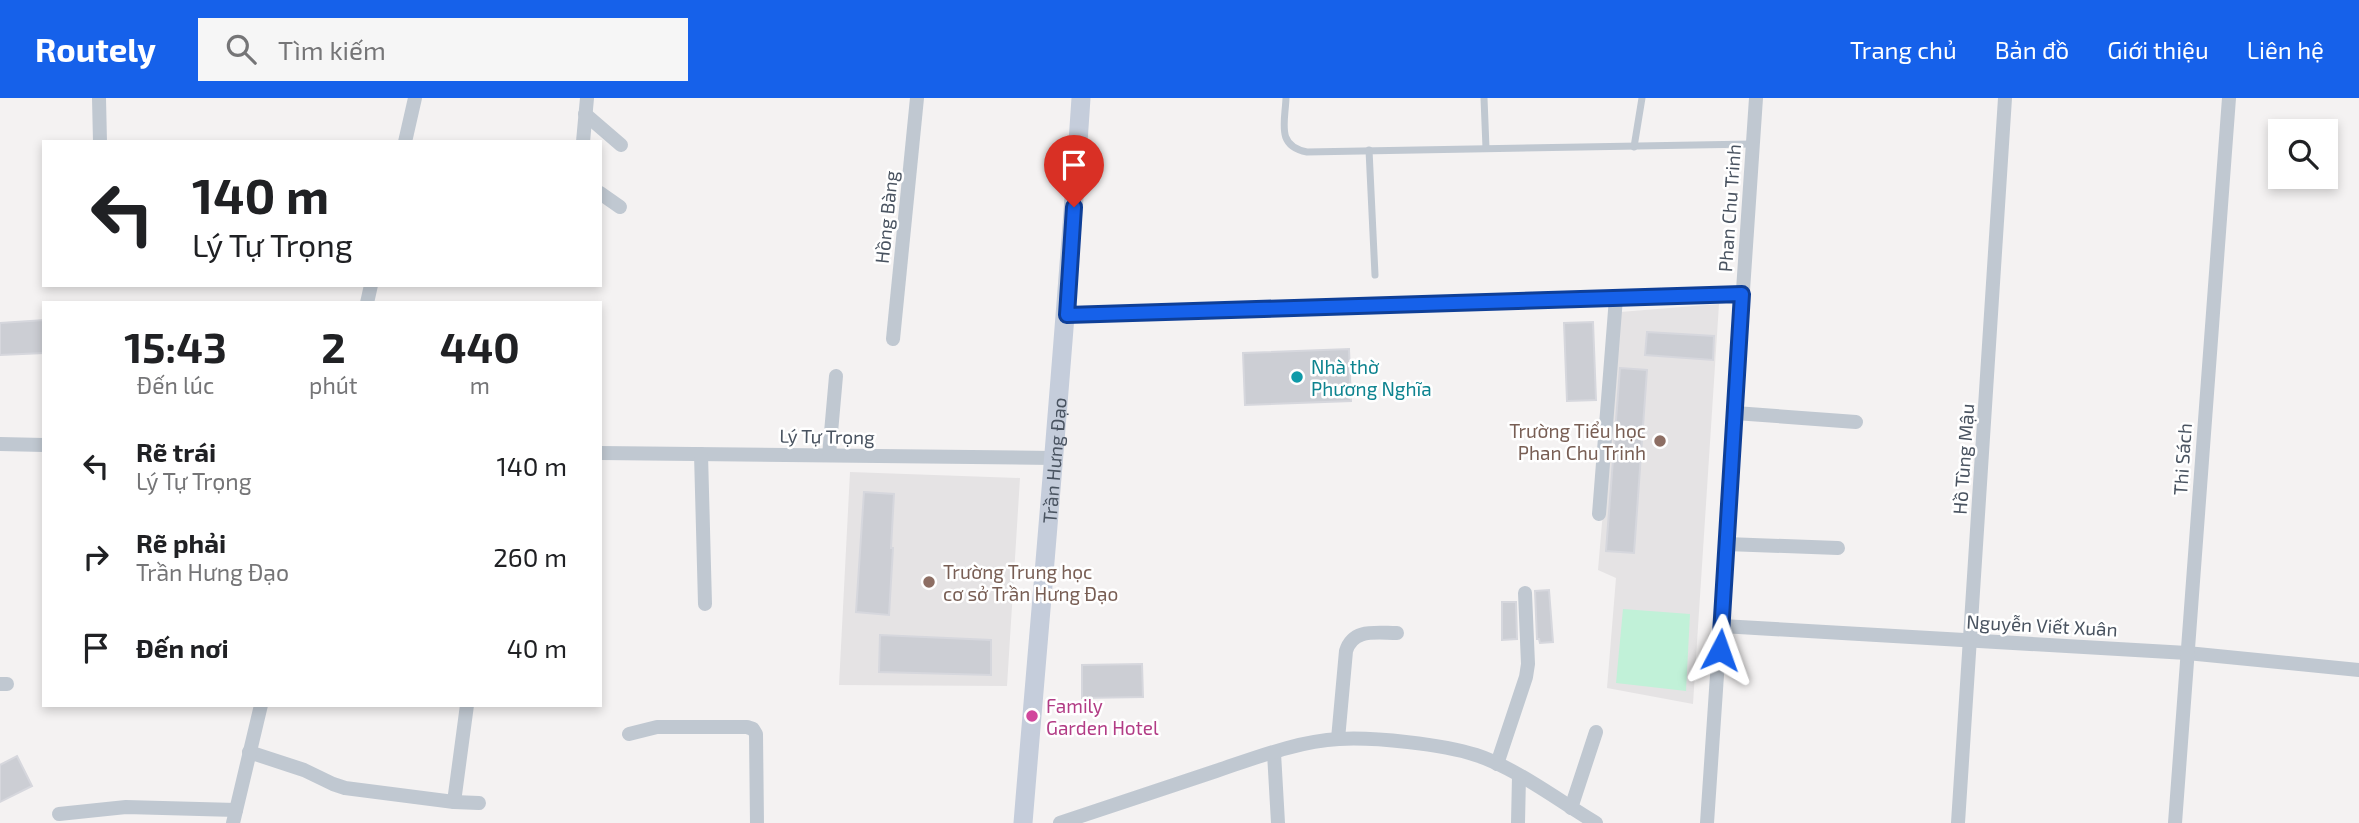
<!DOCTYPE html>
<html lang="vi">
<head>
<meta charset="utf-8">
<style>
	body { margin:0; font-family:"Exo 2",sans-serif; background:#f6f6f6; color:#202124; height:100vh; display:flex; flex-direction:column; font-size:26px; white-space:nowrap }
	* { box-sizing:border-box; margin:0 }
	p { font-size:23px; color:#757577 }
	.icon { flex:none; width:38px; height:38px; fill:none; stroke:currentColor; stroke-width:2; stroke-linecap:round; stroke-linejoin:round }
	.map { position:relative; flex:1; overflow:hidden }
	.details { position:absolute; left:42px; top:203px; width:560px; height:406px; display:flex; flex-direction:column; background:#fff; border-radius:0px; box-shadow:0 4px 10px #0003 }
	.details>* { flex:none }
	.hud { position:absolute; left:42px; top:42px; width:560px; height:147px; border-radius:0px; box-shadow:0 4px 10px #0003; background:#fff; color:#202124; overflow:hidden }
	.controls { position:absolute; left:2268px; top:21px; display:grid; gap:14px }
	.controls a { display:grid; place-items:center; width:70px; height:70px; border-radius:0px; background:#fff; box-shadow:0 4px 10px #0003; font-size:35px }
	.pin { position:absolute; display:grid; place-items:center; width:60px; height:60px; color:#fff; margin:-72px -30px; border-radius:50% 50% 50% 0; rotate:-45deg; box-shadow:0 0 7px #0007 }
	.pin .icon { rotate:45deg }
	.me { position:absolute; width:77px; margin:-38px; rotate:4deg; stroke-linejoin:round; filter:drop-shadow(0 0 5px #0008) }
	.turn { display:flex; align-items:center; gap:24px; height:147px; padding:0 35px; font-size:32px }
	.turn .icon { width:91px; height:91px; stroke-width:2.5 }
	.turn b { display:block; font-size:49px; line-height:60px }
	.eta { display:flex; justify-content:space-evenly; align-items:center; height:119px; text-align:center }
	.eta b { font-size:42px; font-weight:700; line-height:49px }
	ul { padding:0; list-style:none }
	li { display:flex; align-items:center; gap:21px; height:91px; padding:0 35px }
	li div { flex:1 }
	li b { display:block; font-size:26px }
	li em { font-style:normal }
	header { display:flex; align-items:center; gap:42px; box-sizing:border-box; height:98px; padding:0 35px; background:#1661ea; color:#fff }
	header strong { font-size:33px }
	nav { display:flex; gap:38px; margin-inline-start:auto; font-size:24px }
	.search { width:490px; height:63px; background:#f6f6f6; display:flex; align-items:center; gap:18px; box-sizing:border-box; padding:0 24px; border-radius:0px; color:#757577; font-size:26px }
	.map>svg:first-child { display:block }
</style>
</head>
<body>
<header>
<strong>Routely</strong>
<div class="search"><svg class="icon" aria-label="search" viewBox="0 0 24 24"><circle cx="10" cy="10" r="6"/><path d="M15 15l6 6"/></svg>Tìm kiếm</div>
<nav><a>Trang chủ</a><a>Bản đồ</a><a>Giới thiệu</a><a>Liên hệ</a></nav>
</header>
<div class="map">
<svg width="2359" height="725" viewBox="0 0 2359 725">
	<rect width="100%" height="100%" fill="#f4f2f2"/>
	<g fill="#e5e3e4">
		<polygon points="1719,206 1693,606 1607,590 1616,480 1598,472 1620,214"/>
		<polygon points="850,374 1020,380 1007,588 839,587"/>
	</g>
	<polygon fill="#c1f1d8" points="1623,511 1690,516 1686,593 1616,585"/>
	<g fill="#ccced4" stroke="#d6d7dd" stroke-width="2">
		<polygon points="44,222 44,255 0,257 0,225"/>
		<polygon points="1593,224 1596,302 1567,303 1564,225"/>
		<polygon points="1647,234 1714,238 1713,262 1645,257"/>
		<polygon points="1349,251 1351,303 1245,307 1243,255"/>
		<polygon points="1620,270 1647,272 1634,455 1606,453"/>
		<polygon points="864,394 894,396 891,450 893,450 889,517 856,514"/>
		<polygon points="1549,492 1553,544 1540,545 1539,541 1537,541 1535,493"/>
		<polygon points="1502,504 1516,504 1517,541 1502,542"/>
		<polygon points="880,537 991,542 991,577 879,574"/>
		<polygon points="1142,566 1143,599 1082,600 1082,567"/>
		<polygon points="17,658 32,688 0,704 0,667"/>
	</g>
	<g fill="none" stroke-linecap="round" stroke-linejoin="round">
		<g stroke="#c0c8d1" stroke-width="7">
			<path d="M1286 0C1285 25 1276 48 1307 54L1752 46"/>
			<polyline points="1484,0 1486,50"/>
			<polyline points="1634,49 1642,0"/>
			<polyline points="1369,52 1375,177"/>
		</g>
		<g stroke="#c0c8d1" stroke-width="14">
			<polyline points="99,0 100,44"/>
			<polyline points="585,16 621,47"/>
			<polyline points="405,44 415,0"/>
			<polyline points="583,44 587,0"/>
			<polyline points="600,95 620,109"/>
			<polyline points="367,205 371,187"/>
			<polyline points="1067,217 1742,196"/>
			<polyline points="893,241 917,0"/>
			<polyline points="1735,315 1856,324"/>
			<polyline points="0,346 44,347"/>
			<polyline points="600,355 1053,360"/>
			<polyline points="701,356 705,506"/>
			<polyline points="829,357 836,278"/>
			<polyline points="1599,416 1616,200"/>
			<polyline points="1726,446 1838,450"/>
			<polyline points="1722,528 2187,555 2359,572"/>
			<polyline points="0,586 7,586"/>
			<polyline points="629,636 657,629 747,629 753,631 756,636 757,725"/>
			<path d="M1338 641 1346 553C1353 530 1376 535 1397 535"/>
			<polyline points="249,654 304,672 333,686 345,690 454,704 479,705"/>
			<polyline points="1274,655 1278,725"/>
			<polyline points="1497,666 1526,579 1528,566 1525,495"/>
			<polyline points="454,704 467,607"/>
			<polyline points="1571,710 1596,634"/>
			<polyline points="59,716 126,709 236,712"/>
			<polyline points="233,725 261,607"/>
			<path d="M1060 725C1112 708 1164 690 1216 673 1255 660 1298 643 1339 641 1374 639 1442 646 1476 657 1516 670 1559 703 1596 725"/>
			<polyline points="1518,725 1519,678"/>
			<polyline points="1707,725 1756,0"/>
			<polyline points="1958,725 2005,0"/>
			<polyline points="2175,725 2229,0"/>
		</g>
		<path stroke="#c5cddb" stroke-width="19" id="s1" d="M1023 725C1043 483 1065 242 1081 0"/>
	</g>
	<g fill="none" stroke-linecap="round" stroke-linejoin="round">
		<g stroke="#0e3f98" stroke-width="18">
			<polyline id="route" points="1074,109 1067,217 1742,196 1720,552"/>
		</g>
		<use href="#route" stroke="#1661ea" stroke-width="12"/>
	</g>
	<circle fill="#0f9aa8" stroke="#fff" stroke-width="2.5" cx="1297" cy="279" r="7"/>
	<g fill="#8d6e63" stroke="#fff" stroke-width="2.5">
		<circle cx="1660" cy="343" r="7"/>
		<circle cx="929" cy="484" r="7"/>
	</g>
	<circle fill="#d1479c" stroke="#fff" stroke-width="2.5" cx="1032" cy="618" r="7"/>
	<g text-anchor="middle" dominant-baseline="central" stroke-width="5" stroke-linejoin="round" paint-order="stroke">
		<g font-size="19" fill="#495360" stroke="#fff">
			<text transform="translate(1729 110) rotate(-86)">Phan Chu Trinh</text>
			<text transform="translate(886 119) rotate(-84)">Hồng Bàng</text>
			<text transform="translate(827 338) rotate(1)">Lý Tự Trọng</text>
			<text transform="translate(1963 361) rotate(-86)">Hồ Tùng Mậu</text>
			<text transform="translate(2182 361) rotate(-86)">Thi Sách</text>
			<text stroke="none"><textPath href="#s1" startOffset="364">Trần Hưng Đạo</textPath></text>
			<text transform="translate(2042 527) rotate(3)">Nguyễn Viết Xuân</text>
		</g>
		<g font-size="19" fill="#0d838f" stroke="#fff" text-anchor="start">
			<text x="1311" y="268">Nhà thờ<tspan x="1311" dy="22">Phương Nghĩa</tspan></text>
		</g>
		<g font-size="19" fill="#785e54" stroke="#fff" text-anchor="end">
			<text x="1646" y="332">Trường Tiểu học<tspan x="1646" dy="22">Phan Chu Trinh</tspan></text>
			<text x="943" y="473" text-anchor="start">Trường Trung học<tspan x="943" dy="22">cơ sở Trần Hưng Đạo</tspan></text>
		</g>
		<g font-size="19" fill="#b23c85" stroke="#fff" text-anchor="start">
			<text x="1046" y="607">Family<tspan x="1046" dy="22">Garden Hotel</tspan></text>
		</g>
	</g>
</svg>
<div class="controls">
<a><svg class="icon" aria-label="search" viewBox="0 0 24 24"><circle cx="10" cy="10" r="6"/><path d="M15 15l6 6"/></svg></a>
</div>
<div class="pin" style="left:1074px;top:109px;background:#d93025"><svg class="icon" aria-label="arrive" viewBox="0 0 24 24"><path d="M6 21V4h12l-3 4 3 4H6"/></svg></div>
<svg class="me" style="left:1720px;top:552px" viewBox="-20 -20 40 40"><path d="M0-17L14 15 0 8-14 15z" fill="#1661ea" stroke="#fff" stroke-width="4"/></svg>
<div class="hud">
<div class="turn"><svg class="icon" aria-label="left" viewBox="0 0 24 24"><path d="M17 20v-9H6M10 6l-5 5 5 5"/></svg><div><b>140 m</b>Lý Tự Trọng</div></div>
</div>
<section class="details">
<div class="eta">
<div><b>15:43</b><p>Đến lúc</p></div>
<div><b>2</b><p>phút</p></div>
<div><b>440</b><p>m</p></div>
</div>
<ul>
<li><svg class="icon" aria-label="left" viewBox="0 0 24 24"><path d="M17 20v-9H6M10 6l-5 5 5 5"/></svg><div><b>Rẽ trái</b><p>Lý Tự Trọng</p></div><em>140 m</em></li>
<li><svg class="icon" aria-label="right" viewBox="0 0 24 24"><path d="M7 20v-9h11M14 6l5 5-5 5"/></svg><div><b>Rẽ phải</b><p>Trần Hưng Đạo</p></div><em>260 m</em></li>
<li><svg class="icon" aria-label="arrive" viewBox="0 0 24 24"><path d="M6 21V4h12l-3 4 3 4H6"/></svg><div><b>Đến nơi</b></div><em>40 m</em></li>
</ul>
</section>
</div>
</body>
</html>
